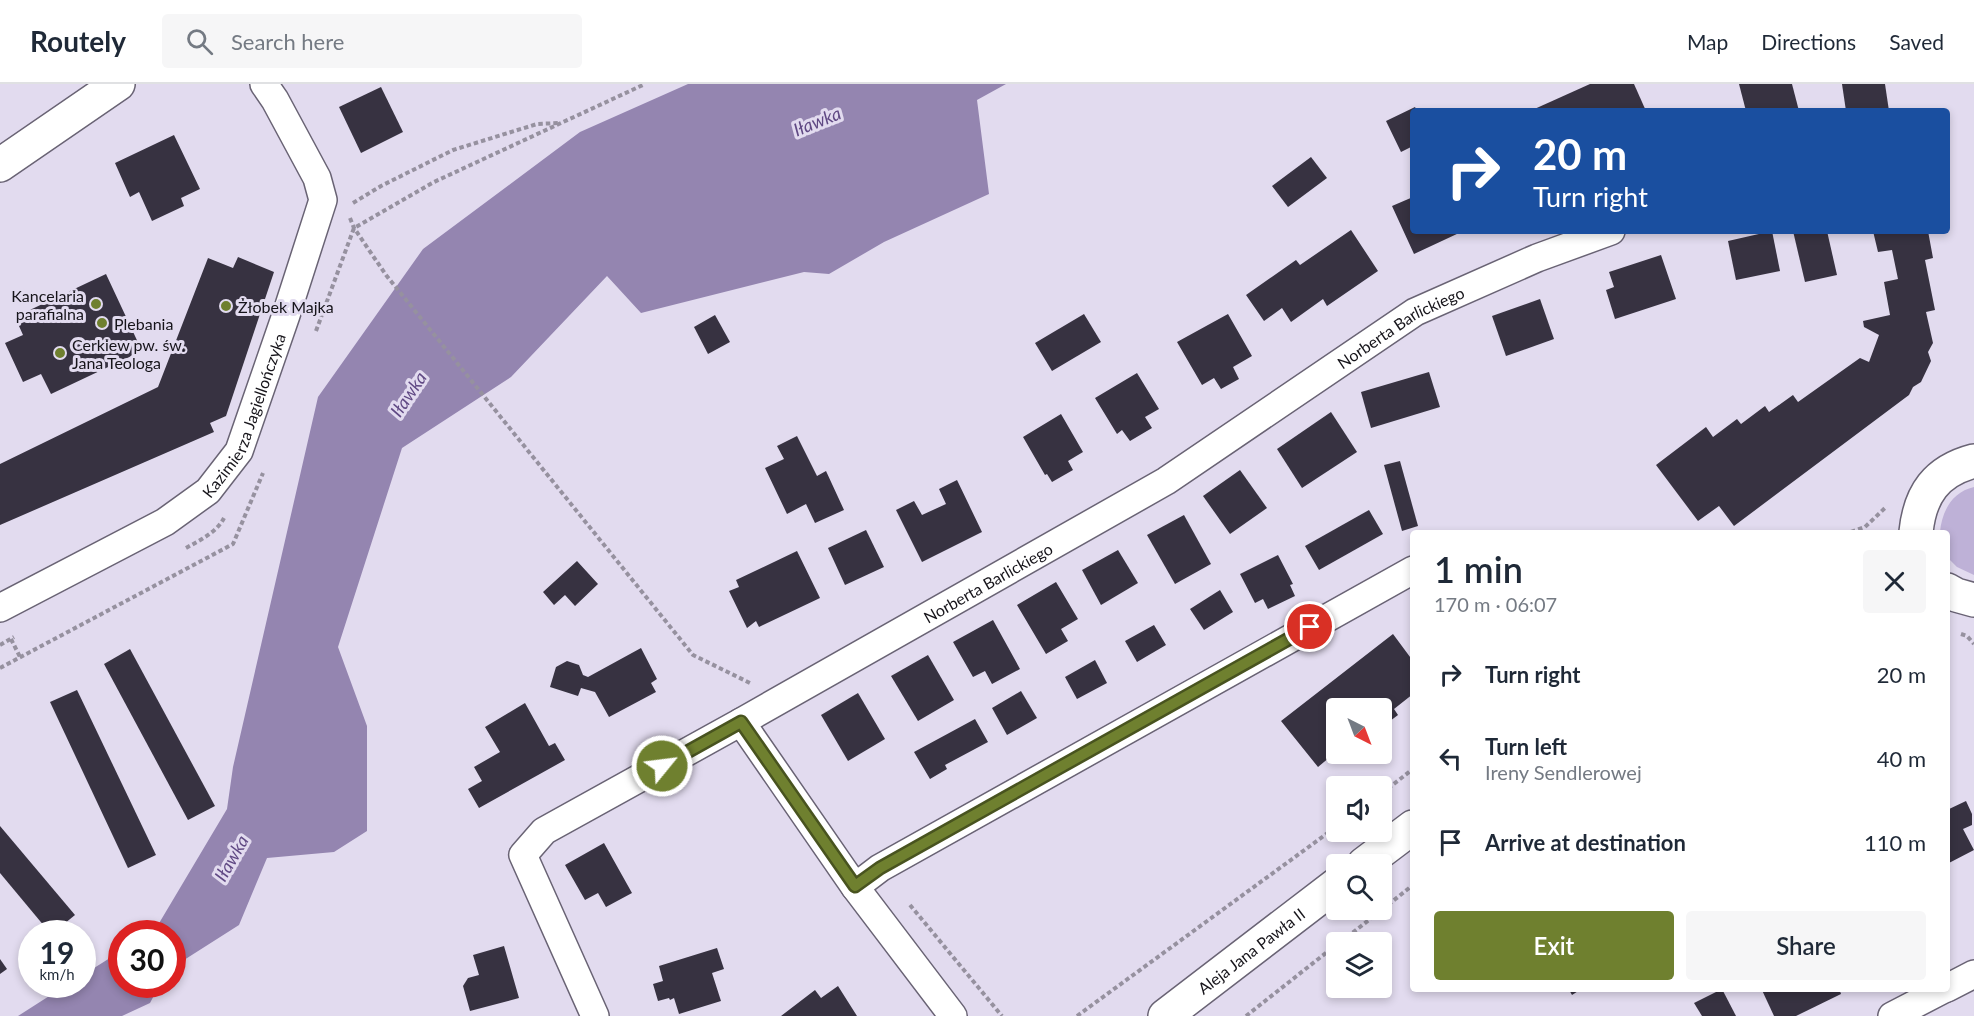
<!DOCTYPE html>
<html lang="en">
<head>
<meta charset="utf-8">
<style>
	body { margin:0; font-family:Lato,sans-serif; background:#f6f6f7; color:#1f2937; height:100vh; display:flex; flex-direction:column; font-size:22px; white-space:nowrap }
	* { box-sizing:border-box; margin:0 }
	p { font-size:20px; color:#747a83 }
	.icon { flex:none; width:33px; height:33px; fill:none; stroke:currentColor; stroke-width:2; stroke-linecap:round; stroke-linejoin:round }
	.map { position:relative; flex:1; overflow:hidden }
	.sheet { position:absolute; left:1410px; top:446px; width:540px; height:462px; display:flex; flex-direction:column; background:#fff; border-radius:6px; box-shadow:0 3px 9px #0003 }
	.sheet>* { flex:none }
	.hud { position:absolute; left:1410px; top:24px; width:540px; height:126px; border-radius:6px; box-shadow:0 3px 9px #0003; background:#1a4fa0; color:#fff; overflow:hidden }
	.needle { width:39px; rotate:138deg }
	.controls { position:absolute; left:1326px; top:614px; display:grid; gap:12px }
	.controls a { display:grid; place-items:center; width:66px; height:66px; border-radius:6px; background:#fff; box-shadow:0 3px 9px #0003; font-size:30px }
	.speed { position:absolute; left:18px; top:836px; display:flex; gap:12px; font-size:30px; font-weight:700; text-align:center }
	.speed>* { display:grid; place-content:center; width:78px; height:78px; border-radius:50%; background:#fff; box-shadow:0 3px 9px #0003; line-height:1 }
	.speed small { font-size:15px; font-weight:400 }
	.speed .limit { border:9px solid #d22; background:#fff; color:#111 }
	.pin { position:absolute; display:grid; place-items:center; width:51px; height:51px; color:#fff; margin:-26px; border:3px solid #fff; border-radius:50%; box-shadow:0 2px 6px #0007 }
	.me { position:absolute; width:66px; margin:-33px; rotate:61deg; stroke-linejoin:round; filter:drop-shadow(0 0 4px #0008) }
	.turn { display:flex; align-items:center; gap:21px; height:126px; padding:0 24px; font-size:27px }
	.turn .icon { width:78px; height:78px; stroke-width:2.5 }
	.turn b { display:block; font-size:42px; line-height:51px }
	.round { display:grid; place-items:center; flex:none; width:63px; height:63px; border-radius:6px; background:#f6f6f7 }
	.headline { display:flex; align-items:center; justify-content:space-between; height:102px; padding:0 24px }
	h1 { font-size:36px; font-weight:600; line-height:45px }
	.action { display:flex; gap:12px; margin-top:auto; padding:12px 24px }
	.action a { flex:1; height:69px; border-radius:6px; background:#6f802f; color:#fff; font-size:24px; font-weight:600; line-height:69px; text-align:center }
	.action a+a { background:#f6f6f7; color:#1f2937 }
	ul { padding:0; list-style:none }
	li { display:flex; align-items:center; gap:18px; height:84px; padding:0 24px }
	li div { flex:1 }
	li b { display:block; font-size:22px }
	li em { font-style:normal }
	header { display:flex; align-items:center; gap:36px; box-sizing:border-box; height:84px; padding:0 30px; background:#fff; border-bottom:2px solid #e0e1e3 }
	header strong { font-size:28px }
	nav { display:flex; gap:33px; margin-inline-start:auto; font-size:21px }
	.search { width:420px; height:54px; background:#f6f6f7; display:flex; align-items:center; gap:15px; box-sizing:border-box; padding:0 21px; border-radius:6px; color:#747a83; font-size:22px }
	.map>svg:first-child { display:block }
</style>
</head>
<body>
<header>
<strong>Routely</strong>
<div class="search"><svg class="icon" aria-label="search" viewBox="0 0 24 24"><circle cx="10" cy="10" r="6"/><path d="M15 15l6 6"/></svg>Search here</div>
<nav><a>Map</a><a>Directions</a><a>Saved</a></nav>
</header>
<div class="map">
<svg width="1974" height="932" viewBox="0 0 1974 932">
	<rect width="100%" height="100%" fill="#e2dbef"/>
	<path fill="#beb1d7" d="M1974 403V491L1957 483 1948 474 1947 448H1940C1942 427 1952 408 1974 403Z"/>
	<g fill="#9485b0">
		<polygon points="688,0 1006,0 977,16 989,110 884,158 829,190 804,188 641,229 607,192 511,293 402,364 338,563 367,642 367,747 334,768 267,774 239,841 173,883 172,849 151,849 155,846 227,725 233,683 318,313 423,165 580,48"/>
		<polygon points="121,867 122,900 160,900 150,919 122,932 18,932 68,900 82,900 83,891"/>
	</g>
	<g fill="#373241">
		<polygon points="1590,0 1634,0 1646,27 1530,27"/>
		<polygon points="1739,0 1792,0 1799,27 1746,27"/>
		<polygon points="1842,0 1885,0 1889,27 1846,27"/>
		<polygon points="381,3 403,48 361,69 339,23"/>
		<polygon points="1415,23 1417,27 1413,27 1413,62 1401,68 1386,37"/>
		<polygon points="174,51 200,105 181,114 184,122 152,137 139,108 130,113 115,79"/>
		<polygon points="1311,73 1327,94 1288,123 1272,102"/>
		<polygon points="1413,113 1413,147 1458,147 1459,149 1414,170 1392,122"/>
		<polygon points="1351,146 1378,187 1327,222 1323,215 1291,238 1282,224 1264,237 1246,211 1296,176 1300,181"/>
		<polygon points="1772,147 1780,187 1736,196 1728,157"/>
		<polygon points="1793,147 1827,147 1837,191 1805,198"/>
		<polygon points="1873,147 1928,147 1933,174 1925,176 1935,226 1926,228 1933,259 1928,268 1931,277 1921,298 1913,303 1909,311 1734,442 1719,422 1698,437 1656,381 1706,343 1713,353 1737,335 1741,340 1765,322 1769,328 1793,311 1798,318 1860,274 1869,278 1879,251 1864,243 1863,237 1890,231 1884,198 1898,195 1892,166 1878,168"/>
		<polygon points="1661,171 1676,215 1615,235 1606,206 1614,203 1609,188"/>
		<polygon points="238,173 274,188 226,332 210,339 214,348 0,441 0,380 158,303 208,174 233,184"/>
		<polygon points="106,190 142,267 51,310 41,290 23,298 5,259 23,251 15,233"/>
		<polygon points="1540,215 1554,255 1506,272 1492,232"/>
		<polygon points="1084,230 1101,258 1052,287 1035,259"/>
		<polygon points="1228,230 1252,272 1233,283 1239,295 1221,305 1214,294 1202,301 1177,258"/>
		<polygon points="715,231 730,258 708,270 694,243"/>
		<polygon points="1429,288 1440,323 1371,344 1361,308"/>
		<polygon points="1137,289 1159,325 1145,333 1152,344 1130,357 1122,346 1117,350 1095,314"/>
		<polygon points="1331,328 1357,368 1302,404 1277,365"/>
		<polygon points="1061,330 1083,368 1068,377 1073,386 1052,398 1047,390 1045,391 1023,353"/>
		<polygon points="797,352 817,392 826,387 844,426 815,439 806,420 787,430 765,384 784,375 777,362"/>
		<polygon points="1400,377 1418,442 1402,447 1384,381"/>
		<polygon points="1240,386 1267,424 1230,450 1203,412"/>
		<polygon points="957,396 982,448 922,478 896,426 914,417 922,431 946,420 939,405"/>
		<polygon points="1369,426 1383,450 1319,486 1305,462"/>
		<polygon points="1184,431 1211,480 1175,500 1147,451"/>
		<polygon points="866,446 884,483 845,501 828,464"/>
		<polygon points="1118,466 1138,499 1101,521 1082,486"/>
		<polygon points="797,467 820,514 759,543 756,537 747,544 729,507 739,503 736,496"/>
		<polygon points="1278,471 1293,500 1290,501 1295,512 1268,525 1263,515 1255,519 1240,490"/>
		<polygon points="577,477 598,500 575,522 565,511 554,521 543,508"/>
		<polygon points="1056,498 1078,535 1061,545 1068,557 1046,570 1017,521"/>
		<polygon points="1220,506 1233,528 1204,546 1190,525"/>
		<polygon points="993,536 1020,585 992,600 985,587 973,593 953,558"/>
		<polygon points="1154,541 1166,561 1137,578 1125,557"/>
		<polygon points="1393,550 1413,577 1413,610 1394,625 1398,631 1382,643 1382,624 1336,624 1336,668 1318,683 1281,637"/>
		<polygon points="641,564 657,595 651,599 656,608 609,633 595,608 581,604 578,612 550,603 556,583 567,577 579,581 583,591 588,593"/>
		<polygon points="130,565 215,722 188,736 104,580"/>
		<polygon points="928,571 954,616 918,637 891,592"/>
		<polygon points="1095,576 1107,599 1077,615 1065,593"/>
		<polygon points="77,606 156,771 128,784 50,618"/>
		<polygon points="1021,607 1037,634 1007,651 992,624"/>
		<polygon points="858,609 885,655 848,677 821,631"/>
		<polygon points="525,619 549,662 555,659 565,676 479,724 468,705 482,697 474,683 500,668 485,643"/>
		<polygon points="975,635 988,658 945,681 947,685 930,695 914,668"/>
		<polygon points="1966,717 1972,730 1972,741 1963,745 1974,766 1947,780 1947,726"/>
		<polygon points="0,742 75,831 53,849 50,849 0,789"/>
		<polygon points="604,759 632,809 606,823 598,809 585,816 565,781"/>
		<polygon points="504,862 519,914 470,927 463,902 468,894 479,891 473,871"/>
		<polygon points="717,864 724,885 712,889 721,917 679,930 674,914 670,916 669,914 658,917 653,900 663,897 659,882"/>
		<polygon points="0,875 7,885 0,890"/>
		<polygon points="838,902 857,932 781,932 815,906 821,914"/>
		<polygon points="1568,904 1583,904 1572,911"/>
		<polygon points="1761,904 1839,904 1841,910 1796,932 1774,932"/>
		<polygon points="1722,905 1736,932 1702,932 1694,919"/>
	</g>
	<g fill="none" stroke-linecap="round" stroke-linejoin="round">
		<g stroke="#696374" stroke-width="30">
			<g id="minor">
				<path id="s1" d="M0 524 165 438 208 407 239 367 286 231 323 116 317 94 275 16 264 0"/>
				<polyline points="741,638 855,803 953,932"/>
				<polyline points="855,803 880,784 1413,486"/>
				<polyline points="1947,904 1974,890"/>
				<path id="s2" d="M595 932 523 771 544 747 741 638 1166 397 1415 228 1537 174 1611 147"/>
				<polyline points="1892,932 1946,904"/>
			</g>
		</g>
		<g stroke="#696374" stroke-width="36">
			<polyline id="tertiary" points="0,81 118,0"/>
		</g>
		<g stroke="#696374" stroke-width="36">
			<g id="primary">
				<path d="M1916 448C1920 410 1936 387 1974 377"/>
				<polyline points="1947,506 1956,511 1974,516"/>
				<polyline points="1364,780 1413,743"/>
				<path id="s3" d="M1165 932 1336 801"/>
			</g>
		</g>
		<g stroke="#96919f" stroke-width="4" stroke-dasharray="4.5 3" stroke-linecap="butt">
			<polyline points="353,119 381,102 453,66 537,40 559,39"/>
			<polyline points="350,134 354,144 386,191 693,571 750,599"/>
			<polyline points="316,247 354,144 434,98 645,0"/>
			<polyline points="1851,448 1865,443 1885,424"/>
			<path d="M186 464C200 456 216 449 224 434"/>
			<polyline points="1961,550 1967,552 1974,560"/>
			<polyline points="11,555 20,573"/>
			<polyline points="0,561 14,553"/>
			<polyline points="0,584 233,460 263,389"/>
			<polyline points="1382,709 1413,685"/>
			<polyline points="910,821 1002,932"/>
			<polyline points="1341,858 1413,801"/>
			<polyline points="1077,932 1336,743"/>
			<polyline points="1246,932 1336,861"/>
		</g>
		<use href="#minor" stroke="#fff" stroke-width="27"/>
		<use href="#tertiary" stroke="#fff" stroke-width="33"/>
		<use href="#primary" stroke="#fff" stroke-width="33"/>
	</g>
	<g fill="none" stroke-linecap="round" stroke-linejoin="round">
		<g stroke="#48531f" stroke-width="15">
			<polyline id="route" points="662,682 741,638 855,802 880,784 1310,543"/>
		</g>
		<use href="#route" stroke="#6f802f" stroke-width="10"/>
	</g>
	<g fill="#6f802f" stroke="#e2dbef" stroke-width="2">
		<circle cx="96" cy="220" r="6"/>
		<circle cx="226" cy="222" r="6"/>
		<circle cx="102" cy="239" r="6"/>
		<circle cx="60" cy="269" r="6"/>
	</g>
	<g text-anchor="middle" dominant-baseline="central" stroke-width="6" stroke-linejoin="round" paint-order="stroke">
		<g font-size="16" fill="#16141a" stroke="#e2dbef" text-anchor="start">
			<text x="84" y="211" text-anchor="end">Kancelaria<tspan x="84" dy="18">parafialna</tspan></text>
			<text x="238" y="222">Żłobek Majka</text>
			<text x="114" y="239">Plebania</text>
			<text x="72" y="260">Cerkiew pw. św.<tspan x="72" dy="18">Jana Teologa</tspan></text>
		</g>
		<g font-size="16" fill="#16141a" stroke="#e2dbef">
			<text stroke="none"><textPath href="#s2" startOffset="1203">Norberta Barlickiego</textPath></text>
			<text stroke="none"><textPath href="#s1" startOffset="324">Kazimierza Jagiellończyka</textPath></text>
			<text stroke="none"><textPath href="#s2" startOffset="717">Norberta Barlickiego</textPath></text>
			<text stroke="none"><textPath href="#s3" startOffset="108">Aleja Jana Pawła II</textPath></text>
		</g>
		<g font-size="18" font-style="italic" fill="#604984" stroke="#e2dbef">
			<text transform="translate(817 37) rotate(-22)">Iławka</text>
			<text transform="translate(408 310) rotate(-56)">Iławka</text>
			<text transform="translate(231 774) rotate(-60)">Iławka</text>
		</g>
	</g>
</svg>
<div class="controls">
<a><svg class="needle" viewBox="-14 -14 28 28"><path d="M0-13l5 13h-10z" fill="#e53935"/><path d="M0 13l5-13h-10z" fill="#747a83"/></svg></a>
<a><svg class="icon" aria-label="sound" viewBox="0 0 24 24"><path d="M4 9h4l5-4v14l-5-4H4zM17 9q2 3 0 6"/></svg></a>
<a><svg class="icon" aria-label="search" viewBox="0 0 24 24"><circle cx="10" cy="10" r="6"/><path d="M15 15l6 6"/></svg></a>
<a><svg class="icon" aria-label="layers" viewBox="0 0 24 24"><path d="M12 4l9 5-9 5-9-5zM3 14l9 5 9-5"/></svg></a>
</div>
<div class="speed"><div>19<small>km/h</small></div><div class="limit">30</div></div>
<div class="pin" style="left:1310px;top:543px;background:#d93025"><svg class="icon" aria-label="arrive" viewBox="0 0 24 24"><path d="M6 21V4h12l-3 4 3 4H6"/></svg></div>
<svg class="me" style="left:662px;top:682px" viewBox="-20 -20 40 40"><circle r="17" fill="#6f802f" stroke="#fff" stroke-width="3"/><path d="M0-11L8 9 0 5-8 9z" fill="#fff"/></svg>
<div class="hud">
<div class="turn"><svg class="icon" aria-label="right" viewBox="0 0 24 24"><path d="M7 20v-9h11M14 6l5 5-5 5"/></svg><div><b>20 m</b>Turn right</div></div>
</div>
<section class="sheet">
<div class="headline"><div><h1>1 min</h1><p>170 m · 06:07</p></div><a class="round"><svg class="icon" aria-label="close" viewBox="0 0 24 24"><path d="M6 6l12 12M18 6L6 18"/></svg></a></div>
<ul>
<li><svg class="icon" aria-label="right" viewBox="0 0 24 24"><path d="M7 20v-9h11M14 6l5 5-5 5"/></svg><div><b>Turn right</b></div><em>20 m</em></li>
<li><svg class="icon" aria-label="left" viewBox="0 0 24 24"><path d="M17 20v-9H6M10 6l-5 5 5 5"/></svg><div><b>Turn left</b><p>Ireny Sendlerowej</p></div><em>40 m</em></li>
<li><svg class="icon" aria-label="arrive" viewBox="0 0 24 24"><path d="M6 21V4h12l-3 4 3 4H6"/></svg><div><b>Arrive at destination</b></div><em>110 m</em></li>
</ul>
<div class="action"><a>Exit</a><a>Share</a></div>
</section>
</div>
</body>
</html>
